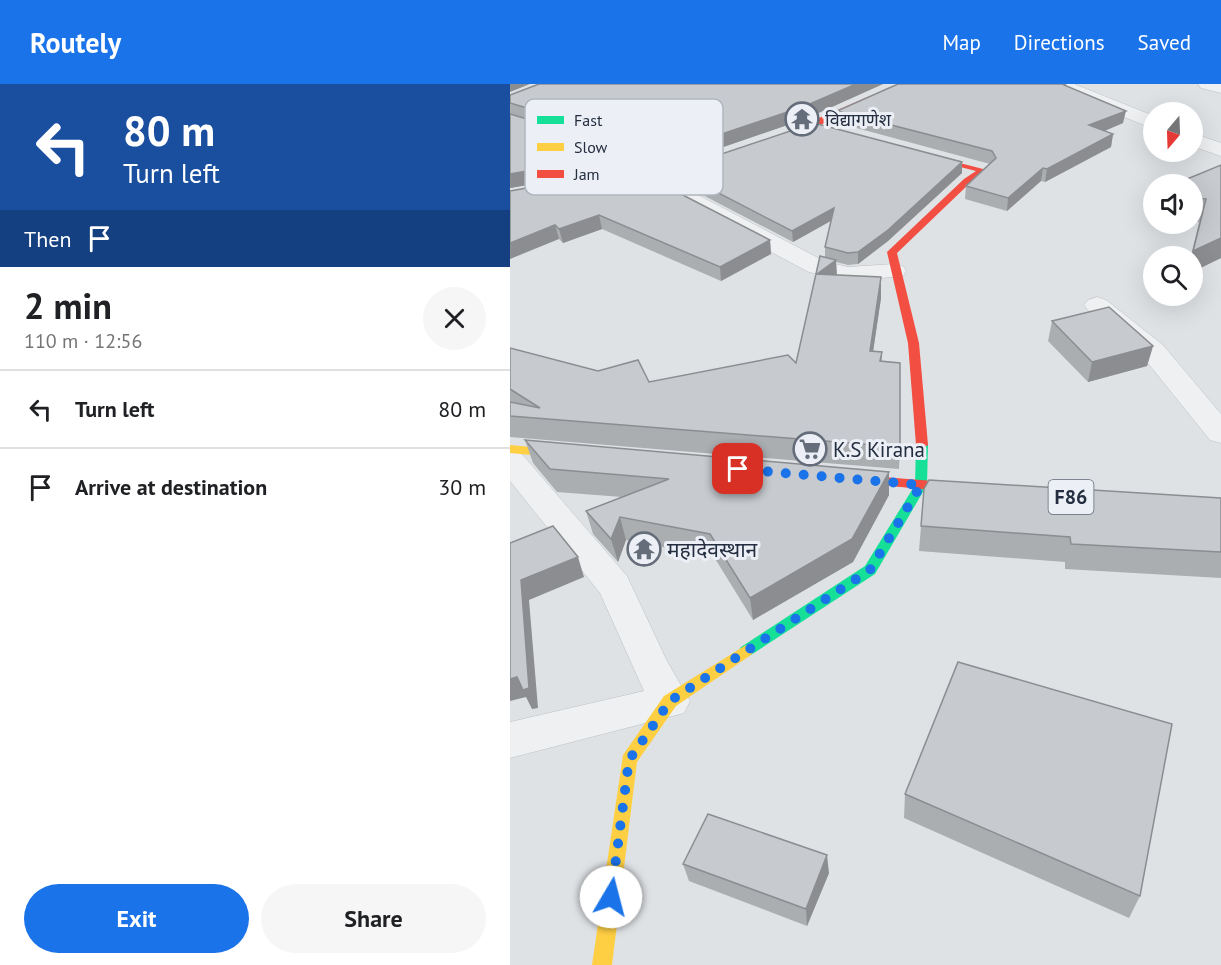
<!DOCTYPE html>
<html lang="en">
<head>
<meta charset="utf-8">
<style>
	body { margin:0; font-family:"PT Sans","Noto Sans Devanagari",sans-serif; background:#f6f6f6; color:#202124; height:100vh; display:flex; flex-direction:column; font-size:22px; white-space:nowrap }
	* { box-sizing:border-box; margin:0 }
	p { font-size:20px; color:#757577 }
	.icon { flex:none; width:33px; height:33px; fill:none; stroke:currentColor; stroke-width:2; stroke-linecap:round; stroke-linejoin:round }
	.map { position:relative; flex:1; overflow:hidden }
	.panel { display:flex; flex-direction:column; background:#fff; width:510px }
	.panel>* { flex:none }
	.guide { background:#1a4fa0; color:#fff; overflow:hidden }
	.needle { width:39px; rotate:199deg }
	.fabs { position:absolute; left:633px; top:18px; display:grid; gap:12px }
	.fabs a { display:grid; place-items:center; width:60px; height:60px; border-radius:50%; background:#fff; box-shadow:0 6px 24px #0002; font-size:30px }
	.pin { position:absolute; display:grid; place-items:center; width:51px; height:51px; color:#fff; margin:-26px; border-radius:12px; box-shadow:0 3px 9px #0006 }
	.me { position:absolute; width:66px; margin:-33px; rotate:8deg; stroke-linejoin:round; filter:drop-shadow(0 0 4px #0008) }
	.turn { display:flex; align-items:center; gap:21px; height:126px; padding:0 24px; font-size:27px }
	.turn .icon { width:78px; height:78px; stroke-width:2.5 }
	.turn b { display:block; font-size:42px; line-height:51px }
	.then { display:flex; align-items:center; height:57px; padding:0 24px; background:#0003; gap:12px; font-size:22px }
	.round { display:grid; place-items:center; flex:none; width:63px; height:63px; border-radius:32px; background:#f6f6f6 }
	.headline { display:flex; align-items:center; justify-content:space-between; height:102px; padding:0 24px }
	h1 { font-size:36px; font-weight:600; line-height:45px }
	.action { display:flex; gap:12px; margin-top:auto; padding:12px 24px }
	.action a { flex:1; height:69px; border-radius:36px; background:#1a73e8; color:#fff; font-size:24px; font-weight:600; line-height:69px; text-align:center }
	.action a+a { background:#f6f6f6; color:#202124 }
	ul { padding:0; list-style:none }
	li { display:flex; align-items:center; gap:18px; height:78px; padding:0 24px; border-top:2px solid #e0e0e0 }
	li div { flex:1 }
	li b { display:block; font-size:22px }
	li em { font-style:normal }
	header { display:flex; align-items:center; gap:36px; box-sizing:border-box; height:84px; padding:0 30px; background:#1a73e8; color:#fff }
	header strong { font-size:28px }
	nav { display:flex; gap:33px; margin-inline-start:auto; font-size:21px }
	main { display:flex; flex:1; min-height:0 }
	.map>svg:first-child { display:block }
</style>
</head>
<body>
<header>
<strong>Routely</strong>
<nav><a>Map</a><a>Directions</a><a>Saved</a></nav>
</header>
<main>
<section class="panel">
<div class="guide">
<div class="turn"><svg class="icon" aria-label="left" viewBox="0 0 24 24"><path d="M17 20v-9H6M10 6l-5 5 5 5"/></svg><div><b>80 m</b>Turn left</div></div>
<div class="then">Then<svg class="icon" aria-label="arrive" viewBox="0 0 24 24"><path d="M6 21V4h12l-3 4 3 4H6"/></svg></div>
</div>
<div class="headline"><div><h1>2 min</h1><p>110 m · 12:56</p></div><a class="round"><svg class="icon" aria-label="close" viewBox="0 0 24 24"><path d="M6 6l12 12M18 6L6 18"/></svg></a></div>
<ul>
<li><svg class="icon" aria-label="left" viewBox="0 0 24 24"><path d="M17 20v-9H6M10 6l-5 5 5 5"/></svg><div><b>Turn left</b></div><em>80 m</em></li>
<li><svg class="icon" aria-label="arrive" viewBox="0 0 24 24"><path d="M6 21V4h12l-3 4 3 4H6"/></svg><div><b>Arrive at destination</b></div><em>30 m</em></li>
</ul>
<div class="action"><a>Exit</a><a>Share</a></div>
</section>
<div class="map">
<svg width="711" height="881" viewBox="0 0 711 881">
	<rect width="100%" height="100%" fill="#dfe2e5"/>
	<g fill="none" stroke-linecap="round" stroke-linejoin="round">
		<g stroke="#bdc0c3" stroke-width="1">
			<polygon id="lane" points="142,65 183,68 205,77 199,81 182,76 138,72 138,66"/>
		</g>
		<g stroke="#bdc0c3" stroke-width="1">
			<g id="street">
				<polygon points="539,0 564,0 644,32 644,45 542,4"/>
				<polygon points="688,0 711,0 711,9 691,4"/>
				<polygon points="682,49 711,59 711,72 682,62"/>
				<polygon points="146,89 316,178 338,183 384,180 393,182 396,187 393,192 338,197 299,188 170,120 139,99 135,95 139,91"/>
				<polygon points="587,213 596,216 653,261 711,330 711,359 700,356 633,273 578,226 574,221 578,216"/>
				<polygon points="0,366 11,369 117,492 156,575 180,617 174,629 0,674 0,638 134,607 90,509 0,397"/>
			</g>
		</g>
		<use href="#lane" fill="#eff0f2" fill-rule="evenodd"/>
		<use href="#street" fill="#eff0f2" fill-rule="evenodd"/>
		<g fill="#16e098" fill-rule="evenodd">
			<polygon points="206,72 209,73 209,77 146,98 103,102 99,99 103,96 145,93"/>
			<polygon points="412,357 418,361 417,401 365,490 241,571 236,573 231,571 228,567 231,563 355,482 405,401 406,361"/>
		</g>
		<g fill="#ffcf43" fill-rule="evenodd">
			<polygon points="0,361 64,367 70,371 64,375 0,369"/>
			<polygon points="236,561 241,563 244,567 241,571 166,622 127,678 102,881 82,881 113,671 154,612"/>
		</g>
		<g fill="#f24e42" fill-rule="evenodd">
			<polygon points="388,0 398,0 306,43 267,57 260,55"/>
			<polygon points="407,68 477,86 460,99 387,169 409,259 418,361 412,365 406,361 398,259 377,168 454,95 466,87 407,72"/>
			<polygon points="334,390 462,400 469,405 462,410 329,397 328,394 329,391"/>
		</g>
	</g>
	<g fill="#abaeb1">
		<polygon points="29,0 373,0 295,35 193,70 183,66 168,65 170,77 143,87 64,93 0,104 0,11"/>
		<polygon points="557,2 613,39 595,47 603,50 601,63 535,98 531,97 497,127 455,115 456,102 480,80 328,39 327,27"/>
		<polygon points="711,81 711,174 682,188 682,172 681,172 689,138 682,137 682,113"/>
		<polygon points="164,86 452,89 378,157 348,180 338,181 326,178 327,191 371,214 363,267 372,268 372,277 390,363 389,385 0,353 0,264 88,287 139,298 286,279 315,174 315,163 321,137 283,158 166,97"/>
		<polygon points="0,107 167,108 260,156 261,170 211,197 92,145 53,159"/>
		<polygon points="542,237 643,262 637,282 578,298 538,257"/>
		<polygon points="15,356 379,388 379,411 343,478 243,536 204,473 116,456 108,478 83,450 76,427 112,413 47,408 23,379"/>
		<polygon points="414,405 711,414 711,494 555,485 555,478 409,467"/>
		<polygon points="395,710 630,812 619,834 394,734"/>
		<polygon points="173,780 319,789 297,842 179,797"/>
	</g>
	<g fill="#8b8d90">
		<polygon points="0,0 20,0 0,8"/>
		<polygon points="346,0 373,0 295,35 193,70 191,57"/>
		<polygon points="616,27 613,39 577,54 579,41"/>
		<polygon points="603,50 601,63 535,98 537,85"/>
		<polygon points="168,64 170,77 143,87 140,74"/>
		<polygon points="452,78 452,89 378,157 348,180 348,168"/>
		<polygon points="61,79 64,93 0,104 0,90"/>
		<polygon points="533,84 531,97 497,127 498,114"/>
		<polygon points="324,124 324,135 283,158 282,147"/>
		<polygon points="89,131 92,145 53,159 49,145"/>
		<polygon points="45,141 49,155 0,175 0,159"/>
		<polygon points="711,154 711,174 682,188 682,172 681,172 683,167"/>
		<polygon points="260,156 261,170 211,197 210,183"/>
		<polygon points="326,176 327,197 307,190"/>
		<polygon points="371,193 371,214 360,288 360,267"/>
		<polygon points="643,262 637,282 578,298 582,278"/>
		<polygon points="379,388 379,411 343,478 243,536 240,514"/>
		<polygon points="110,433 116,456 108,478 101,455"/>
		<polygon points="68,473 74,493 19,516 28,624 22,625 16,613 0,617 0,595 11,496"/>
		<polygon points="317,771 319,789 297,842 296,825"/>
	</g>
	<g fill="#c7cace" stroke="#8b8d90" stroke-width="1.5">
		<polygon points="29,0 346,0 295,22 191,57 181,53 98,48 0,19 0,11"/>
		<polygon points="388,0 556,0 554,1 616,27 579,41 603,50 537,85 533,84 498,114 456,102 486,74 482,67 327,27"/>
		<polygon points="0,30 96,59 168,64 140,74 61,79 0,90"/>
		<polygon points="304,39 452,78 378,146 348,168 338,169 315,163 324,124 282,147 164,86"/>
		<polygon points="711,81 711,154 683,167 696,115 682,113 682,100 665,100"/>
		<polygon points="139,90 167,108 260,156 210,183 89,131 49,145 45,141 0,159 0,107 61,96"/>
		<polygon points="310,172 326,176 307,190 371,193 360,267 372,268 370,277 390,279 390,363 0,332 0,318 30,324 0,305 0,264 88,287 128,276 139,298 278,271 286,279"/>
		<polygon points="599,223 643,262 582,278 542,237"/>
		<polygon points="15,356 379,388 342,455 240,514 200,450 110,433 101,455 76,427 159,395 40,385"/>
		<polygon points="419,396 711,414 711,468 561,460 560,453 411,442 414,405"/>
		<polygon points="43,442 68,473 11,496 19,604 13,606 7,593 0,595 0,459"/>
		<polygon points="448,578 662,640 630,812 395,710"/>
		<polygon points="198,730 317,771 296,825 173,780"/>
	</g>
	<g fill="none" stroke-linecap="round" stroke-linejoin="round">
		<polyline stroke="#1a73e8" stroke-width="10" stroke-dasharray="0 18" points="101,813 119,676 160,617 360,486 411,401 228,385"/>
	</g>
	<defs>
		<g id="temple-ring" transform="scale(1.725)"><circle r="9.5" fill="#ecf0f6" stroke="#656d7a" stroke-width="1.5"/><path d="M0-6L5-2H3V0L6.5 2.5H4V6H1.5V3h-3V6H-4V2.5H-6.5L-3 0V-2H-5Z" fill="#656d7a"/></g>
		<g id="supermarket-ring" transform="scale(1.725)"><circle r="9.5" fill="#ecf0f6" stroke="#656d7a" stroke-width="1.5"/><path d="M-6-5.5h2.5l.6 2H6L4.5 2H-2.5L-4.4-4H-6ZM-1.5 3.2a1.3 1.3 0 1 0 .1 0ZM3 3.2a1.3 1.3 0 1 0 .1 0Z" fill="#656d7a"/></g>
	</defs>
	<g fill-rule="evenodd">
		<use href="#temple-ring" x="292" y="35"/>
		<use href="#supermarket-ring" x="300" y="365"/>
		<use href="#temple-ring" x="134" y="465"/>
	</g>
	<g text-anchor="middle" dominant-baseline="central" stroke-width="6" stroke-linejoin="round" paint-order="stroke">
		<g font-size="18" fill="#242e40" stroke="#ecf0f6" text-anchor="start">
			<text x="315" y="35">विद्यागणेश</text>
		</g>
		<rect fill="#ecf0f6" stroke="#606877" stroke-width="1.5" x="538.5" y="396" width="45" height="34" rx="4.5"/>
		<g font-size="20" font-weight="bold" fill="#242e40">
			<text x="561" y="413">F86</text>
		</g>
		<g font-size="21" fill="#242e40" stroke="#ecf0f6" text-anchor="start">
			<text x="323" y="365">K.S Kirana</text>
			<text x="157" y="465">महादेवस्थान</text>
		</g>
	</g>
	<rect x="15" y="15" width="198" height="96" rx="9" fill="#ecf0f6" stroke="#b0b6bf" stroke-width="1.5"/>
	<rect x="27" y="32" width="27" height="8" fill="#16e098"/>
	<rect x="27" y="59" width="27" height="8" fill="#ffcf43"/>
	<rect x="27" y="86" width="27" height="8" fill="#f24e42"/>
	<g font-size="16" fill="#242e40">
		<text x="64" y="42">Fast</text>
		<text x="64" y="69">Slow</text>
		<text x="64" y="96">Jam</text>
	</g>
</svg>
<div class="fabs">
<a><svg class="needle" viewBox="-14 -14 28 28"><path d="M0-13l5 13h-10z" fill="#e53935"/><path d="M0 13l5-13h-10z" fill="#757577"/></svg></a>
<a><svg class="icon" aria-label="sound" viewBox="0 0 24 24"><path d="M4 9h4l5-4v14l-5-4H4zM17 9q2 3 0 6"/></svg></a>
<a><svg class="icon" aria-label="search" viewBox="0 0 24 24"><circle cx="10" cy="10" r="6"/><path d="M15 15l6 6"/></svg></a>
</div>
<div class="pin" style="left:228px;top:385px;background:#d93025"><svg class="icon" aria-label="arrive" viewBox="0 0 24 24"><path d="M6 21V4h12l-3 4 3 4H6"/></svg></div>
<svg class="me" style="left:101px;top:813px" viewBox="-20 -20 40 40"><circle r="19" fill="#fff"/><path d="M0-13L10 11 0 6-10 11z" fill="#1a73e8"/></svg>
</div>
</main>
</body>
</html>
